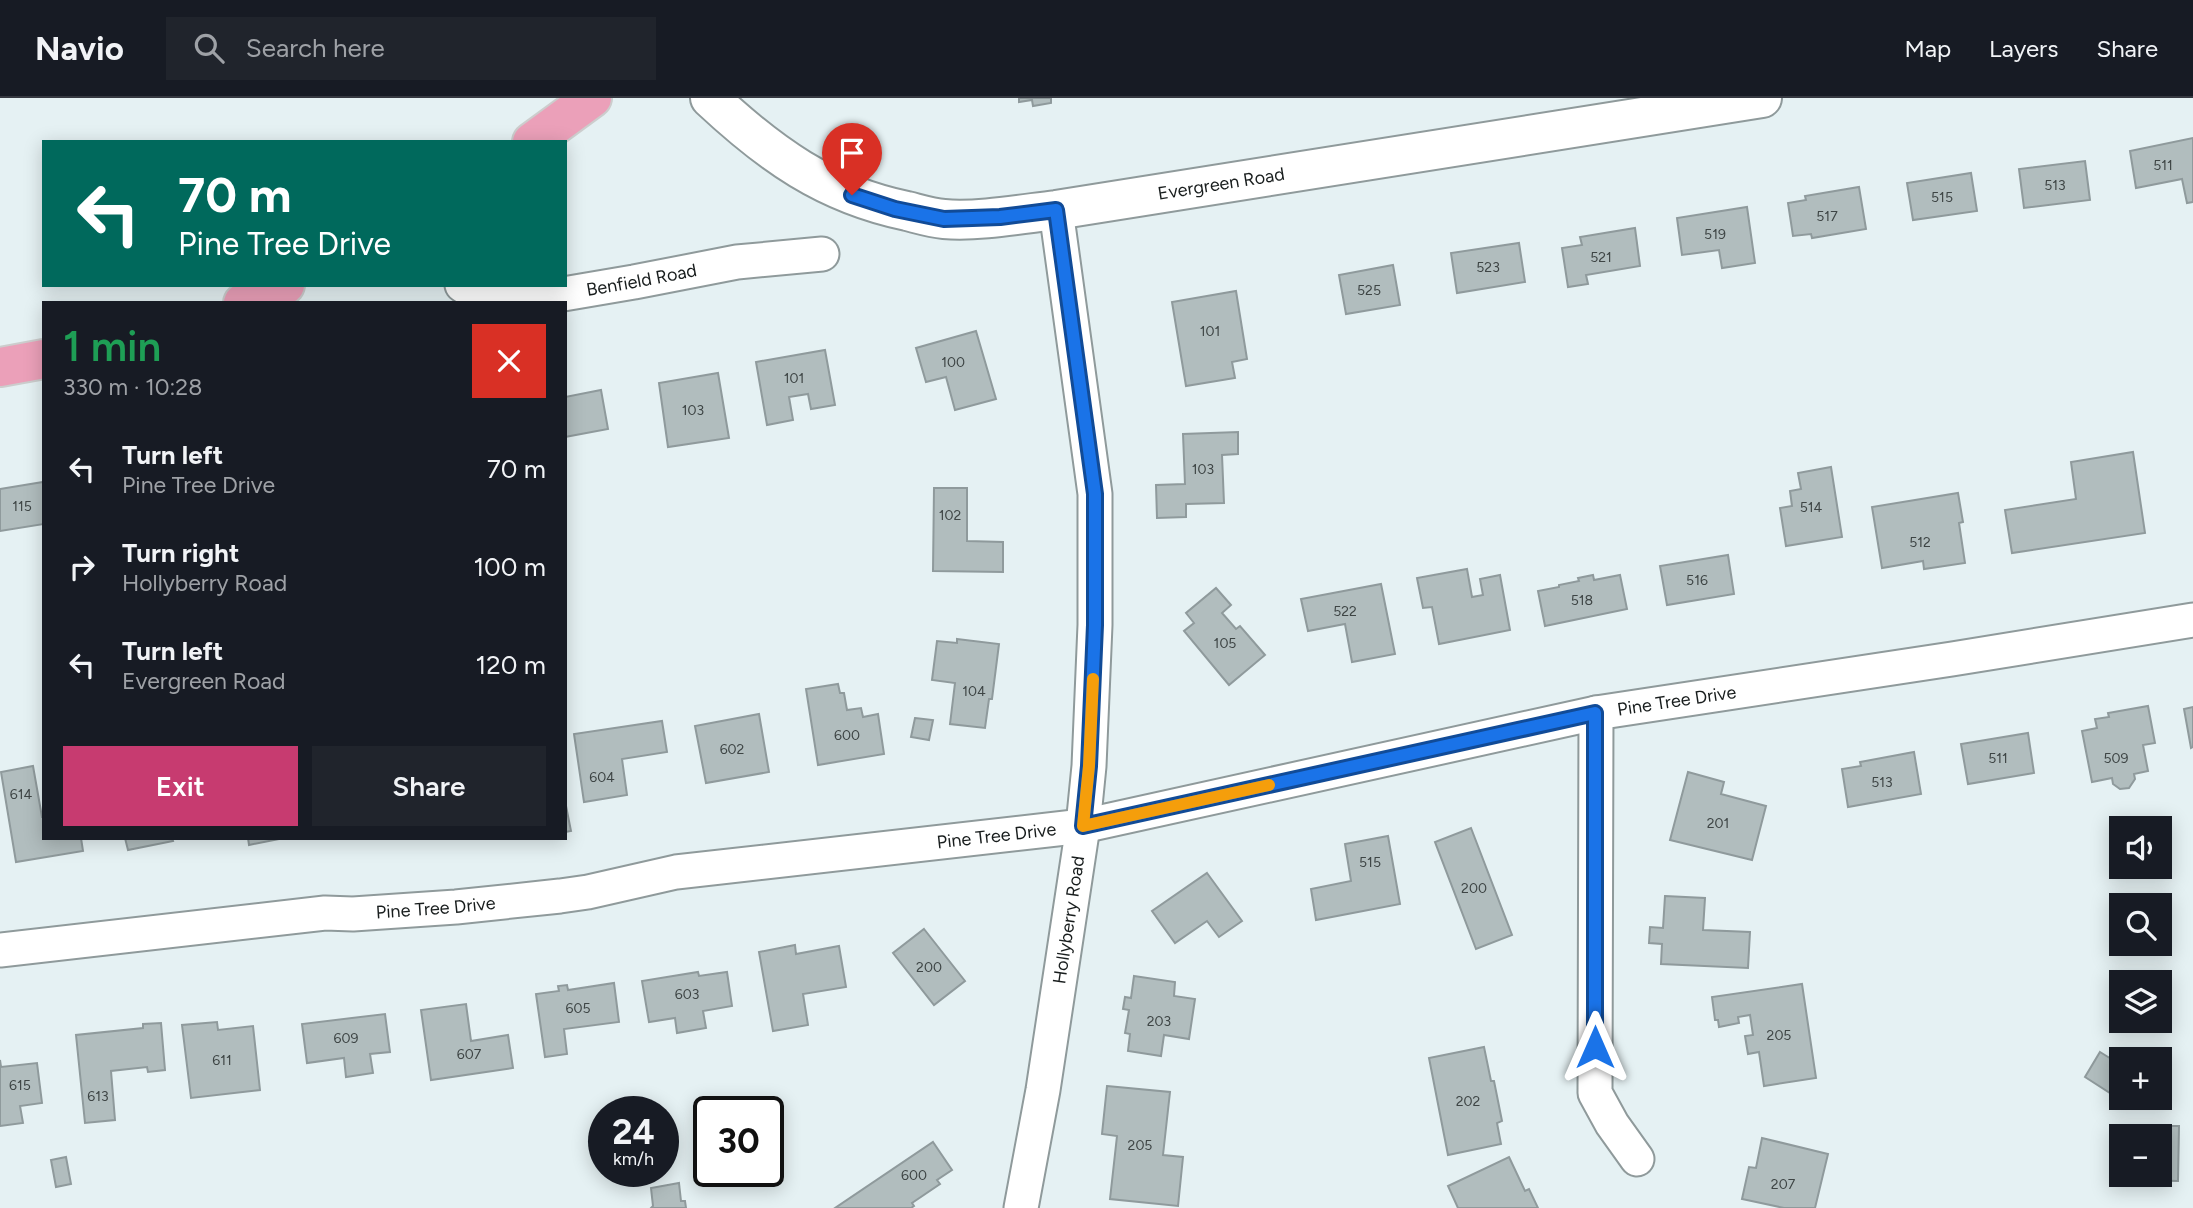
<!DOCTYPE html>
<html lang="en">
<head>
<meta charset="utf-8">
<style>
	body { margin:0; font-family:Figtree,sans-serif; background:#20242c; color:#f1f3f6; height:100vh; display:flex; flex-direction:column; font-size:26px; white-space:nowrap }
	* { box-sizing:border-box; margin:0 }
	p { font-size:23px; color:#9ea1a6 }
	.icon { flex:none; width:38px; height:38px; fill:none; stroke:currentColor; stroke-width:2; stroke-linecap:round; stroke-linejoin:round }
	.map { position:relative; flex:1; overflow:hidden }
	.sheet { position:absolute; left:42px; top:203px; width:525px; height:539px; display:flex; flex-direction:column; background:#171b24; border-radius:0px; box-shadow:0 4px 18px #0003 }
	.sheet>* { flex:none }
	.top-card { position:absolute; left:42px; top:42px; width:525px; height:147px; border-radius:0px; box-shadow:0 4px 18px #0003; background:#00695c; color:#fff; overflow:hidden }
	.tools { position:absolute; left:2109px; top:718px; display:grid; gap:14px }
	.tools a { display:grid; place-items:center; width:63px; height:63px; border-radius:0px; background:#171b24; box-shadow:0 4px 18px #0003; font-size:35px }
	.speed { position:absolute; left:588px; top:998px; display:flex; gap:14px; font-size:35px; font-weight:700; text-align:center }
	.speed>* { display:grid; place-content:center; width:91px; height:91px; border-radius:50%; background:#171b24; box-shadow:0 4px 18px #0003; line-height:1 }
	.speed small { font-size:18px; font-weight:400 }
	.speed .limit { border:4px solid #111; border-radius:10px; background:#fff; color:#111 }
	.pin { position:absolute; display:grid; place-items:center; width:60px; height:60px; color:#fff; margin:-72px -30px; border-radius:50% 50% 50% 0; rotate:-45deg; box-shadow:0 0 7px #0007 }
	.pin .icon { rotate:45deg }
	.me { position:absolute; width:77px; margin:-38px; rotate:0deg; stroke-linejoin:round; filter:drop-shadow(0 0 5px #0008) }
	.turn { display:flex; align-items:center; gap:24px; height:147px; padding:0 21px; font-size:32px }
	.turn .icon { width:91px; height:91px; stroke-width:2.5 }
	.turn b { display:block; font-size:49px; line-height:60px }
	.round { display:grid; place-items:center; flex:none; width:74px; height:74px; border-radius:0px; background:#20242c }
	.overview { display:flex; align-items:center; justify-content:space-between; height:119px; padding:0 21px }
	h1 { font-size:42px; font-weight:600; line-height:52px; color:#1e9e55 }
	.action { display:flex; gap:14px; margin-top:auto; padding:14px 21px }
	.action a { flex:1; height:80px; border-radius:0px; background:#c73b70; color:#fff; font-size:28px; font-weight:600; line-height:80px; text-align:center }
	.action a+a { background:#20242c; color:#f1f3f6 }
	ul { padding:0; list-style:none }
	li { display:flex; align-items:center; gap:21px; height:98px; padding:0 21px }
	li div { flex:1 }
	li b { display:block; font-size:26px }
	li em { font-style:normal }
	header { display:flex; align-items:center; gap:42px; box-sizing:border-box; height:98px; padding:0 35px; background:#171b24; border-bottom:2px solid #363941 }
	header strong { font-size:33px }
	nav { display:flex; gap:38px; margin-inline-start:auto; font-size:24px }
	.search { width:490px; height:63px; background:#20242c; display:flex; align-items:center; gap:18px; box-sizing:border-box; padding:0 24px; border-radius:0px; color:#9ea1a6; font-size:26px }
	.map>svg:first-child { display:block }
</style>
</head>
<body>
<header>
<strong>Navio</strong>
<div class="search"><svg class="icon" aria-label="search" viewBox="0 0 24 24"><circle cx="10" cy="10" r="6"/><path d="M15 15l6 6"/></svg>Search here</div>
<nav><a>Map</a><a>Layers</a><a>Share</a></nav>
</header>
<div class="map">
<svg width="2193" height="1110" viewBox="0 0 2193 1110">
	<rect width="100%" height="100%" fill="#e5f1f3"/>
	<g fill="#b1bdbe" stroke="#8f9a9c" stroke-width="2">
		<polygon points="1019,0 1051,0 1051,5 1033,8 1032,2 1019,4"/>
		<polygon points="2193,40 2193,104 2187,105 2182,81 2136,90 2130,53"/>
		<polygon points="2085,63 2090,102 2024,110 2019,71"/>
		<polygon points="1971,75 1977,113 1913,122 1907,85"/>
		<polygon points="1859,89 1866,131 1812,140 1811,136 1793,138 1788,105 1806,102 1805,98"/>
		<polygon points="1747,109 1755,165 1722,170 1719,152 1682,157 1677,120"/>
		<polygon points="1635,130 1640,168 1586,177 1588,186 1568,189 1562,150 1582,147 1580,139"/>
		<polygon points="1519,145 1525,184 1457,195 1451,155"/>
		<polygon points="1393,167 1400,207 1346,216 1339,177"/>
		<polygon points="1236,193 1247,261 1232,264 1235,280 1186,288 1172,204"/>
		<polygon points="976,233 996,301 955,312 946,279 926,284 916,250"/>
		<polygon points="825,252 835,307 811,311 808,296 789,299 793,322 767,327 756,264"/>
		<polygon points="718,275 729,340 668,349 659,285"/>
		<polygon points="601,292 608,331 565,339 565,299"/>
		<polygon points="1238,334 1238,356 1222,357 1224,405 1186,406 1186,419 1157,420 1156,387 1185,386 1183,336"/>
		<polygon points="2133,354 2145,435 2012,455 2005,412 2076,401 2071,364"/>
		<polygon points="1831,369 1842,439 1786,448 1780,410 1792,408 1790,393 1801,391 1798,375"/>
		<polygon points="43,384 44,426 0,433 0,391"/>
		<polygon points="934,390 967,390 967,443 1003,444 1003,474 933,473"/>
		<polygon points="1958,395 1963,424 1959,425 1965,465 1924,471 1923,463 1882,470 1872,409"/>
		<polygon points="1728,457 1734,496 1667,507 1660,468"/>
		<polygon points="1467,471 1472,499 1483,497 1480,481 1500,477 1510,532 1439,546 1432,509 1423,510 1417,480"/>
		<polygon points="1593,477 1594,482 1620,477 1627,511 1545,528 1538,493 1559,489 1559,487 1579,483 1578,480"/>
		<polygon points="1381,486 1395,556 1352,564 1345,526 1308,533 1301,501"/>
		<polygon points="1216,490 1231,507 1222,515 1236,531 1240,528 1265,557 1229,587 1184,533 1194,525 1186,515"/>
		<polygon points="957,541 999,546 992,601 989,601 985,630 950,626 955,585 932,582 937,543 957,545"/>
		<polygon points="838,586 840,595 844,595 847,612 861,610 863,619 878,616 884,656 818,667 806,591"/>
		<polygon points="2148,608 2155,645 2143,647 2148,673 2134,676 2135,681 2129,690 2120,691 2113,686 2112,680 2092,684 2082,633 2097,630 2095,621 2109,619 2108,615"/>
		<polygon points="2193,609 2193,649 2191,650 2184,611"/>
		<polygon points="759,616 769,674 706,685 695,628"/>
		<polygon points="915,620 933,622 929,642 911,639"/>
		<polygon points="662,623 667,654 622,661 627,697 584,704 574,636"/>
		<polygon points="2028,635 2034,675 1968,686 1961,646"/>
		<polygon points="1914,654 1921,696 1848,709 1842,671 1861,668 1860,664"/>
		<polygon points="33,668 42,719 44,719 44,740 81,740 83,753 16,764 1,674"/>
		<polygon points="1688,674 1724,684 1721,696 1766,708 1752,762 1670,742"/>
		<polygon points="565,703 571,733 565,734"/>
		<polygon points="1471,730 1512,837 1476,851 1435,744"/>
		<polygon points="1388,738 1400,806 1316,822 1311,791 1351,783 1345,746"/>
		<polygon points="125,740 172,740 173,743 128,752"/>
		<polygon points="248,740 284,740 249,747"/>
		<polygon points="1207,775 1242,823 1219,839 1207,823 1175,845 1152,813"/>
		<polygon points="1665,798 1705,800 1703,832 1750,834 1748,870 1661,866 1662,846 1649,845 1650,829 1663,830"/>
		<polygon points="924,831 965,883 934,907 893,855"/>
		<polygon points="795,847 796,856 839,848 846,889 803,896 808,927 773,933 759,854"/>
		<polygon points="698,874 699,878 727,874 732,908 703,913 706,930 677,935 675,920 649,924 642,883"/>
		<polygon points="1134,878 1175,884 1174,898 1195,901 1189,941 1164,937 1161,958 1128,953 1130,936 1125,935 1129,912 1123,911 1125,899 1131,900"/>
		<polygon points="614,885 619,924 564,931 567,956 545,959 536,896 559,893 558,888 567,887 568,892"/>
		<polygon points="1802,886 1816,980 1764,988 1759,954 1748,956 1745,938 1753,937 1750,917 1738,919 1739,925 1719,929 1718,922 1715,922 1712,899"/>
		<polygon points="466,906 471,943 508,937 513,970 431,982 421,912"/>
		<polygon points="385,916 390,954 370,956 373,975 346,979 344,960 307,965 302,926"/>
		<polygon points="217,924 218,932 253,928 260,992 191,1000 182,927"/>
		<polygon points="161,925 165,972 148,974 147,969 111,973 115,1022 85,1025 76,937 143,930 143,926"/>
		<polygon points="1484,949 1491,983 1494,983 1502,1023 1497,1025 1501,1046 1448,1057 1429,960"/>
		<polygon points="2100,954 2121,967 2121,999 2127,999 2124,1004 2085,979"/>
		<polygon points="0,962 1,969 37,965 42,1005 20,1008 23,1025 0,1028"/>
		<polygon points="1107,988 1170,994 1163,1057 1183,1059 1178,1108 1110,1101 1117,1038 1102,1036"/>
		<polygon points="2131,1028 2179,1028 2178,1083 2130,1082 2130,1076 2160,1076 2160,1038 2131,1038"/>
		<polygon points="1762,1040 1828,1056 1815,1110 1784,1110 1742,1101 1749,1069 1756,1070"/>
		<polygon points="933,1044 952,1072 937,1082 940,1086 912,1105 914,1108 911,1110 835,1110"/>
		<polygon points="66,1059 71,1086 56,1089 51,1062"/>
		<polygon points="1509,1059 1525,1093 1529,1091 1538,1110 1458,1110 1448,1088"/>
		<polygon points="679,1085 681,1103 685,1103 686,1110 651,1110 653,1108 651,1090"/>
	</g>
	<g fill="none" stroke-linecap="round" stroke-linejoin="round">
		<g stroke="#8f9a9b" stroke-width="37">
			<g id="street">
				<path id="s1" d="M462 187 473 194 504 201H534L634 184 737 164 822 156"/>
				<polyline points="1596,615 1595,995 1612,1026 1637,1061"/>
				<path id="s2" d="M0 852 325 815 353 816 456 809 560 798 588 794 676 774 1083 728 1596 615 1952 561 2193 522"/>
				<path id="s3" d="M1021 1110 1043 992 1083 728 1089 668 1095 527V396L1056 112"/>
			</g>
		</g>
		<g stroke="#8f9a9b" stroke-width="42">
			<g id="secondary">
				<path id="s4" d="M710 0C770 56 825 96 907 113 919 116 932 120 944 121 977 124 1022 116 1056 112L1762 0"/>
			</g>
		</g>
		<g stroke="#cccdcd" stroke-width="42">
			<g id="primary">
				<polyline points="532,44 592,0"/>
				<polyline points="243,205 268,196 285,187"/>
				<polyline points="0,269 44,261"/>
			</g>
		</g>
		<use href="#street" stroke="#fff" stroke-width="33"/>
		<use href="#secondary" stroke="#fff" stroke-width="38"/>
		<use href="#primary" stroke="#eba0b9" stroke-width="38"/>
	</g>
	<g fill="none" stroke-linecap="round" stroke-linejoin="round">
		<g stroke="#114b97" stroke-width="18">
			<polyline id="route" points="852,97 895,111 944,121 1000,119 1056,112 1095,396 1095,527 1089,668 1083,728 1595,615 1595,949"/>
		</g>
		<use href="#route" stroke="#1a73e8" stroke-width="12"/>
		<polyline stroke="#f59e0b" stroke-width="12" points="1093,581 1089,668 1083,728 1269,687"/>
	</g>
	<g text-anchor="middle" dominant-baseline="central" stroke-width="7" stroke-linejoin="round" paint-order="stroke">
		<g font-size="14" fill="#3e4545">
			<text x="2163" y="67">511</text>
			<text x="2055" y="87">513</text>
			<text x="1942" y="99">515</text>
			<text x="1827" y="118">517</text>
			<text x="1715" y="136">519</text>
			<text x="1601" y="159">521</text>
			<text x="1488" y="169">523</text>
			<text x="1369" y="192">525</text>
			<text x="1210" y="233">101</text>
			<text x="953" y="264">100</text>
			<text x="794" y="280">101</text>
			<text x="693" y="312">103</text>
			<text x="1203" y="371">103</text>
			<text x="22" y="408">115</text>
			<text x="1811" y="409">514</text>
			<text x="950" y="417">102</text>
			<text x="1920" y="444">512</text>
			<text x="1697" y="482">516</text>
			<text x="1582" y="502">518</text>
			<text x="1345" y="513">522</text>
			<text x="1225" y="545">105</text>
			<text x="974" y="593">104</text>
			<text x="847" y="637">600</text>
			<text x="732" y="651">602</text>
			<text x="1998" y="660">511</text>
			<text x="2116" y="660">509</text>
			<text x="602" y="679">604</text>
			<text x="1882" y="684">513</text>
			<text x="21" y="696">614</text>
			<text x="1718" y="725">201</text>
			<text x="1370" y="764">515</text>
			<text x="1474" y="790">200</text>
			<text x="929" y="869">200</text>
			<text x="687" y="896">603</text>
			<text x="578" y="910">605</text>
			<text x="1159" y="923">203</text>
			<text x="1779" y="937">205</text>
			<text x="346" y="940">609</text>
			<text x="469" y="956">607</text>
			<text x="222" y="962">611</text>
			<text x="20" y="987">615</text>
			<text x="98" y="998">613</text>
			<text x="1468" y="1003">202</text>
			<text x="1140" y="1047">205</text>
			<text x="914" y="1077">600</text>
			<text x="1783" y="1086">207</text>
		</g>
		<g font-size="18" fill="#181d1d" stroke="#e5f1f3">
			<text stroke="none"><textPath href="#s4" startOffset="548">Evergreen Road</textPath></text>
			<text stroke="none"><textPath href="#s1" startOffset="184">Benfield Road</textPath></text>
			<text stroke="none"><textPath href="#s2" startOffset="1698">Pine Tree Drive</textPath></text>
			<text stroke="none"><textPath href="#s2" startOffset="1004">Pine Tree Drive</textPath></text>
			<text stroke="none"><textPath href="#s2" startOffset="438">Pine Tree Drive</textPath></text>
			<text stroke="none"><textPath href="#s3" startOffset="292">Hollyberry Road</textPath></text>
		</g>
	</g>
</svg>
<div class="tools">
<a><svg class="icon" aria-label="sound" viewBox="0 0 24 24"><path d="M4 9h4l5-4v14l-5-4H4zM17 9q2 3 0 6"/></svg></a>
<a><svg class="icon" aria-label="search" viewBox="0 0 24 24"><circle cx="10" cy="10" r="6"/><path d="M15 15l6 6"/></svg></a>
<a><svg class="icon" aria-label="layers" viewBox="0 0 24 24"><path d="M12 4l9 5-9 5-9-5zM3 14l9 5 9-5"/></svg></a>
<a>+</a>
<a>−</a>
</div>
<div class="speed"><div>24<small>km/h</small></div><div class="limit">30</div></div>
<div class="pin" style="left:852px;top:97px;background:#d93025"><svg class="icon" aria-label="arrive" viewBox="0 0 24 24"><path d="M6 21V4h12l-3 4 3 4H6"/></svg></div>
<svg class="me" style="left:1595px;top:949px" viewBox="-20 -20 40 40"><path d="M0-17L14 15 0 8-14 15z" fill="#1a73e8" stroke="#fff" stroke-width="4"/></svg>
<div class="top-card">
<div class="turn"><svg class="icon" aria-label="left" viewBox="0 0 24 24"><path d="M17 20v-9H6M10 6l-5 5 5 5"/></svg><div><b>70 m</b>Pine Tree Drive</div></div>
</div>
<section class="sheet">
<div class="overview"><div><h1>1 min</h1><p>330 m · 10:28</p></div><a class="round" style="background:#d93025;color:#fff"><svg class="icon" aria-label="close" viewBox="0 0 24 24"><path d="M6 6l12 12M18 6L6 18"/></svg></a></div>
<ul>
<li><svg class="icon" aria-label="left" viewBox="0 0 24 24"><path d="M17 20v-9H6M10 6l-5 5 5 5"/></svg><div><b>Turn left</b><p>Pine Tree Drive</p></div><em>70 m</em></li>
<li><svg class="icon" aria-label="right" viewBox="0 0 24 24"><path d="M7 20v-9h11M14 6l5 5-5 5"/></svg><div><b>Turn right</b><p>Hollyberry Road</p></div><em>100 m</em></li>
<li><svg class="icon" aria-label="left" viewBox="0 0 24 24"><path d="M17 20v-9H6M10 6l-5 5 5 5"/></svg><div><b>Turn left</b><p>Evergreen Road</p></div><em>120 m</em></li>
</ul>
<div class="action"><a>Exit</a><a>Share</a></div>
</section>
</div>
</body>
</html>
